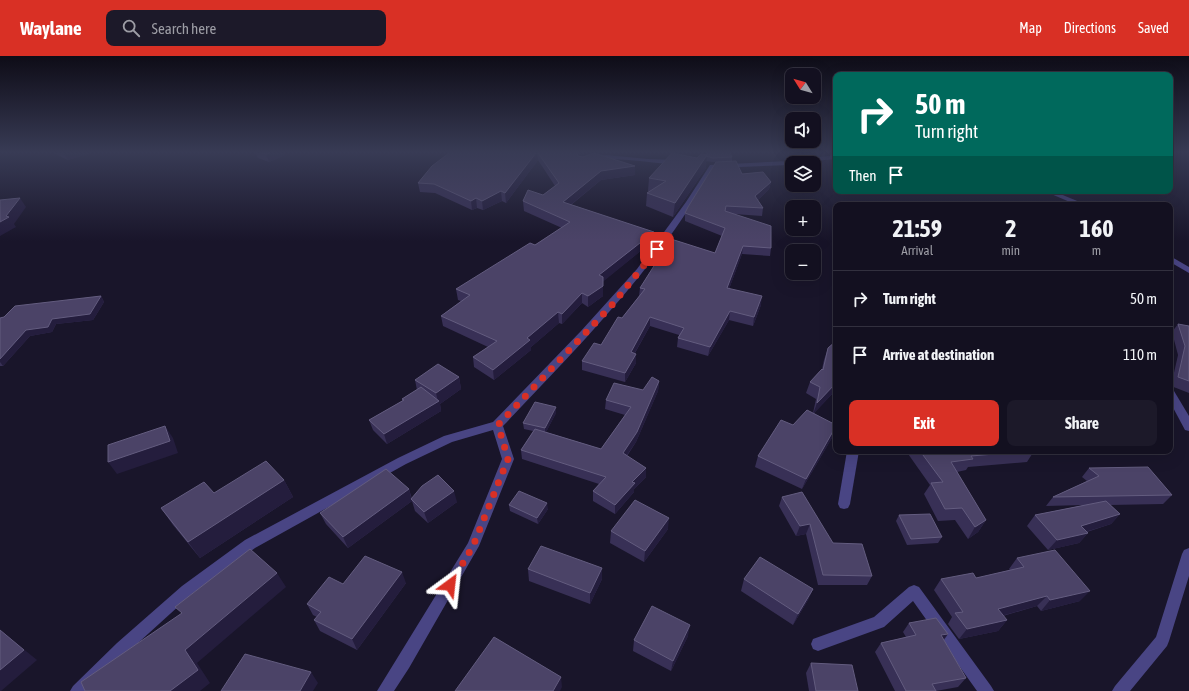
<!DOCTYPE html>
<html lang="en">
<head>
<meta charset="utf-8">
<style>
	body { margin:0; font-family:"Asap Condensed",sans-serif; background:#1c1929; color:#f1f3f6; height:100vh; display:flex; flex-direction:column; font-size:15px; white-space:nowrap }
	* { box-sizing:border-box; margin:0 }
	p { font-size:13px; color:#9d9da5 }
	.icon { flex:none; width:22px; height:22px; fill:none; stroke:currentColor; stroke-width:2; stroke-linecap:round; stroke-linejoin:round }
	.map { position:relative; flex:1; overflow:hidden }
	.drawer { position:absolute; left:833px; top:146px; width:340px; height:252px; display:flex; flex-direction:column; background:#131020; border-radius:8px; box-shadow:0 4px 16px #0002,0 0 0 1px #32303e }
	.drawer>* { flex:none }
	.banner { position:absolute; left:833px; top:16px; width:340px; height:122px; border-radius:8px; box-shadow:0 4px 16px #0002,0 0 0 1px #32303e; background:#00695c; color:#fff; overflow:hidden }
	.needle { width:26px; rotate:307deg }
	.fabs { position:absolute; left:785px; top:12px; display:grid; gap:8px }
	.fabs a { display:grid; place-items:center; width:36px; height:36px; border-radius:8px; background:#131020; box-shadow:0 4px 16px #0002,0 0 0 1px #32303e; font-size:20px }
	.pin { position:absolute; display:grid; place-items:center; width:34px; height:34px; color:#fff; margin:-17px; border-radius:8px; box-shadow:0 2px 6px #0006 }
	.me { position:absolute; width:44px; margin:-22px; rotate:30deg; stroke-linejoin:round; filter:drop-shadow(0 0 3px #0008) }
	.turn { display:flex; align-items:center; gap:14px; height:84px; padding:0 16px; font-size:18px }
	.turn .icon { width:52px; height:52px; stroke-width:2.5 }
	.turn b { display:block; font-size:28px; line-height:34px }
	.then { display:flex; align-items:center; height:38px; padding:0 16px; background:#0003; gap:8px; font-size:15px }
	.eta { display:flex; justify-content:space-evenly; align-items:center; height:68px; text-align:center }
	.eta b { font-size:24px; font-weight:700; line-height:28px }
	.cta { display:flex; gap:8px; margin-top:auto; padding:8px 16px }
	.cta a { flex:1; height:46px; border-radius:8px; background:#d93025; color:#fff; font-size:16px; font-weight:700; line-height:46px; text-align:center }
	.cta a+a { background:#1c1929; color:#f1f3f6 }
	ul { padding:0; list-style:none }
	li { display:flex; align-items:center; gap:12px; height:56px; padding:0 16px; border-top:1px solid #32303e }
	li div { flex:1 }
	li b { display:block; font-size:15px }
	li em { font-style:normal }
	header { display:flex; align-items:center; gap:24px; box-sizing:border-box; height:56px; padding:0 20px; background:#d93025; color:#fff }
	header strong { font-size:19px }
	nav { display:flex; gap:22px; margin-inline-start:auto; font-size:14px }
	.search { width:280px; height:36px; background:#1c1929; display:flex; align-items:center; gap:10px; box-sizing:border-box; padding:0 14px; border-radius:8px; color:#9d9da5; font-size:15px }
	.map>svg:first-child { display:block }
</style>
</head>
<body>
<header>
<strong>Waylane</strong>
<div class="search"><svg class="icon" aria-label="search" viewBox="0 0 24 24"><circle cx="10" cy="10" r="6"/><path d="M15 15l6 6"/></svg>Search here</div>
<nav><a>Map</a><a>Directions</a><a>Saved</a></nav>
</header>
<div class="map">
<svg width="1189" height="635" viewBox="0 0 1189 635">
	<rect width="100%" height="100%" fill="#19152a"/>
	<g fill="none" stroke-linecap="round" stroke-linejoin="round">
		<g fill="#494584" fill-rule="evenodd">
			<path d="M607 99 648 103 677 104 680 106 677 108C648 108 616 99 588 106L585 104 595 100Z"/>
			<path d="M836 99V103L792 107V109H789L714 112C699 136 685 160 668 183 619 250 560 310 503 370L514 403 479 490 409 612 394 635H377L468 487 502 403 493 374 452 386 406 408 255 492 192 538 127 597 89 635H70L73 630 117 587 182 530 245 484 398 402 444 380 493 366 581 275 637 213 686 146 710 109 789 105Z"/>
			<polygon points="1044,135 1053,135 1087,149 1077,149"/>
			<polygon points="1170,200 1189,211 1189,217 1170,206"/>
			<polygon points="1170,334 1174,335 1189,360 1189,375 1185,374 1170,346"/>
			<polygon points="847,395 859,395 850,448 848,452 844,453 840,452 838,448"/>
			<polygon points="1189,492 1189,520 1169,585 1167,590 1130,635 1112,635 1115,630 1156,581 1182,498 1184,494"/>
			<polygon points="914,529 919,531 991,630 994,635 977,635 913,545 884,571 818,595 813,593 811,588 813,583 874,561 909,531"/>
		</g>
	</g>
	<g fill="#383056">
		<polygon points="53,97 91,97 68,104"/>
		<polygon points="255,97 285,97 285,99 269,106 258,102"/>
		<polygon points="449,97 584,97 584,100 635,110 635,119 601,124 571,149 654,176 653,185 603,225 603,240 588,251 582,247 562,268 559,267 531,291 531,294 494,324 474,311 473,301 488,291 443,270 441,260 461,245 458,244 456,233 535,189 562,172 524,155 523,145 543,139 555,130 538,104 506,147 502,145 483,154 477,152 472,154 435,137 420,136 418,127"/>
		<polygon points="706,99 732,101 732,105 742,118 771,126 769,133 758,144 763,152 762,160 734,158 771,192 770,200 742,198 729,233 761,249 753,270 729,264 708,300 677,291 678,282 679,279 650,270 635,297 636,307 625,326 582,314 582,305 601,289 639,240 640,232 715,197 722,180 685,165 685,157 716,106 712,106 706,105 706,112 673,161 646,150 647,137 649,135 648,135 649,122 697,102"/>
		<polygon points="101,240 104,246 93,264 56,268 52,276 30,280 3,310 0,310 0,262"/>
		<polygon points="1178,268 1189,270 1189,337 1171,330 1178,299 1172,276"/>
		<polygon points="836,285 836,334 814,357 833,380 802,433 755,411 758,400 793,369 813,357 816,343 806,337 810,326 822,313 824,304 828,292"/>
		<polygon points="459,321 461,333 440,348 441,355 387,388 373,374 369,364 402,345 402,343 417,334 415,324"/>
		<polygon points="659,325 658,335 636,386 627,400 646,421 634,433 634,436 615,458 593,445 593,435 599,428 522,403 521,394 533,375 524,373 523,367 556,357 546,376 601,393 625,359 605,353 606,344 643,334"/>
		<polygon points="906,395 1034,395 1027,406 968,411 966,414 957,416 986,464 978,476 968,483 955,464 938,465 924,438 930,429"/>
		<polygon points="1089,412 1172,439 1163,448 1110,449 1120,458 1111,468 1087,476 1088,477 1079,487 1048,494 1027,470 1035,459 1084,449 1046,450 1053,441 1087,425 1082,421"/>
		<polygon points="284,424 293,441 200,502 173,469 161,452"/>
		<polygon points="409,433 412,443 457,446 428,467 415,455 412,445 348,492 326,468 320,457"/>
		<polygon points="782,441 833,487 872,520 867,529 818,529 806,478 796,480 779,450"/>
		<polygon points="509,449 548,453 538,468 510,455"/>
		<polygon points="899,459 942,481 938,487 907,489 896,465"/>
		<polygon points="668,473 644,506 610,487 611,475"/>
		<polygon points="1017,502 1080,545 1041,555 1037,550 1003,560 1007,564 998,575 959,583 948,568 952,561 934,534 941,523 976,522 1010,514 1009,513"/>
		<polygon points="602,512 602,523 590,548 529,525 528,513"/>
		<polygon points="744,523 813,533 808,544 793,569 741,535"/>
		<polygon points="406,527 357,594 320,575 314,564 317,561 313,559 307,548 343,528"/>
		<polygon points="909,567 948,578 944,584 966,622 958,631 936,635 895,635 875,596 881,587 906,581 903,576"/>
		<polygon points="688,580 671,615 633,595 634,584"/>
		<polygon points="811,607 858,635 809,635 806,617"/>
	</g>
	<g fill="#241d3d">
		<polygon points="63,97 91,97 68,104"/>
		<polygon points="270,97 285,97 285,99 269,106 266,98"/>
		<polygon points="536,97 537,97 538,104 506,147 505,137"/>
		<polygon points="577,97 584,97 584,103 577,106"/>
		<polygon points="707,99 706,112 673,161 675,147"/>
		<polygon points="635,110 635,119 601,124 563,155 563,146 601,115"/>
		<polygon points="771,126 769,133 754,148 755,140"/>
		<polygon points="501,135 502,145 483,154 482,145"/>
		<polygon points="20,142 26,151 14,168 16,171 0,180 0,166 6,160"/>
		<polygon points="476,142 477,152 472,154 471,145"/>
		<polygon points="654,176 653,185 599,229 599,219"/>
		<polygon points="743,190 742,198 726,241 727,232"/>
		<polygon points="603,230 603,240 588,251 588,240"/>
		<polygon points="582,237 582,247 562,268 562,258"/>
		<polygon points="101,240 104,246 93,264 56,268 52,276 30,280 3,310 0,306 0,303 26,274 52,263"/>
		<polygon points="762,240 761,249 753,270 754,261"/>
		<polygon points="730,255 729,264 708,300 710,291"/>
		<polygon points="558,256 559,267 531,291 531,294 494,324 493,314 527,282"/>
		<polygon points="650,261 650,270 630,305 631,296"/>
		<polygon points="636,298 636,307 625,326 625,317"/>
		<polygon points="459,321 461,333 440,348 441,355 387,388 384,378 438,346 436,337"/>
		<polygon points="659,325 658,335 636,386 622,406 623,397"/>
		<polygon points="836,327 836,334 813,358 817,347"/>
		<polygon points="556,351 556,357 545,378 545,372"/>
		<polygon points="165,370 173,382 178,397 117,418 108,406"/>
		<polygon points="836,370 833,380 802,433 806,423"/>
		<polygon points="646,412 646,421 634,433 634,436 615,458 615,449 632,426"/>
		<polygon points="284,424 293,441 200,502 188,486"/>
		<polygon points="409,433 412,445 348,492 343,481"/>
		<polygon points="454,435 457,446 428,467 424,456"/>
		<polygon points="547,447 548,453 538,468 537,462"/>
		<polygon points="1120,458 1111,468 1072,480 1081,470"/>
		<polygon points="669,462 668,473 644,506 645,495"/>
		<polygon points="986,464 978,476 968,483 975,471"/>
		<polygon points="810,468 806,478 796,480 800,470"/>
		<polygon points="1088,477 1079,487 1048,494 1057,484"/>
		<polygon points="602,512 602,523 590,548 590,537"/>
		<polygon points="402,516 406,527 357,594 352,583"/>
		<polygon points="277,517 286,531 197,607 210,627 200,635 170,635 185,594"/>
		<polygon points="813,533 808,544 793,569 798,558"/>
		<polygon points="1090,535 1080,545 1041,555 1050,544"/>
		<polygon points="1047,540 1037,550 990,563 998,553"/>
		<polygon points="1007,564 998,575 959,583 967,573"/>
		<polygon points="690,569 688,580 671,615 673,605"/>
		<polygon points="0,574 37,604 1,635 0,635"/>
		<polygon points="948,578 941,587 941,579"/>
		<polygon points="311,616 318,627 313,635 300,635"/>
		<polygon points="561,621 562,631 560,635 553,635"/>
	</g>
	<g fill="#4b4367" stroke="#635c7f">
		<polygon points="262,97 270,97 266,98"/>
		<polygon points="449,97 536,97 505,137 501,135 482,145 476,142 471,145 434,128 418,127 432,110"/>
		<polygon points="538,97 578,97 577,97 578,100 583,101 594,97 635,110 601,115 563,146 654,176 599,219 603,221 603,230 588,240 582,237 562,258 558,256 527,282 530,284 493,314 473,301 497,285 441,260 470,239 456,233 530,187 535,189 570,166 523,145 528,134 543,139 559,127"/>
		<polygon points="672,97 697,102 701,98 707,99 675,147 647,137 666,125 649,122"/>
		<polygon points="708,97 730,97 732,101 713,102 706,100 707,99 706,99"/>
		<polygon points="736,105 742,118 763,116 771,126 755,140 763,152 726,150 725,155 771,170 771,192 743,190 727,232 762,240 754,261 730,255 710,291 678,282 684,272 650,261 631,296 636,298 625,317 582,305 594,287 601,289 618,261 622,262 645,233 640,232 671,183 715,197 725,172 685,157 688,151 716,106"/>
		<polygon points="20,142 6,160 9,161 0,166 0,144"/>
		<polygon points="101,240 90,258 52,263 48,271 26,274 0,303 0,262 4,261 15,250"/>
		<polygon points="1178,268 1189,270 1189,325 1178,321 1185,290"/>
		<polygon points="836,285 836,327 817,347 820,331 810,326 822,313 823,314 828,292"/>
		<polygon points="438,308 459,321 436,337 415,324"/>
		<polygon points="652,321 659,325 637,376 623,397 646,412 632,426 635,427 615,449 593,435 606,421 521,394 535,373 601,393 631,351 606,344 614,327 643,334"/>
		<polygon points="421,331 439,345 384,378 369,364 404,344 402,343"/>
		<polygon points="535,346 556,351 545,372 523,367"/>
		<polygon points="807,354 836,369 836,370 806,423 758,400 781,364 793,369"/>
		<polygon points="165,370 170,385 108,406 108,389"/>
		<polygon points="920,395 1030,395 971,400 973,403 951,406 986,464 975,471 962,452 945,453 931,427 943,426"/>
		<polygon points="266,405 284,424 188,486 161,452 204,426 214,437"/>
		<polygon points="1148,411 1172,439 1053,441 1099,420 1089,412"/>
		<polygon points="386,413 409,433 343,481 320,457"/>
		<polygon points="438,419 454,435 424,456 411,443 422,430"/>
		<polygon points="519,435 547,447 537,462 509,449"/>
		<polygon points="802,436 833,487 862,488 872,520 823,519 810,468 800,470 782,441"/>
		<polygon points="635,444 669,462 645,495 611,475"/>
		<polygon points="1106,445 1120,458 1081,470 1088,477 1057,484 1035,459"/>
		<polygon points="930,458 942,481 911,483 899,459"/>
		<polygon points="541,490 602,512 590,537 528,513"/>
		<polygon points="250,493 277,517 185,594 198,614 170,635 85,635 81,626 182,557 175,551"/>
		<polygon points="1055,494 1090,535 1050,544 1047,540 998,553 1007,564 967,573 955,557 963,556 941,523 973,517 976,522 1024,511 1017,502"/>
		<polygon points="365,500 402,516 352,583 314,564 321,556 307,548 329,521 343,528"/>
		<polygon points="760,501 813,533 798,558 744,523"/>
		<polygon points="652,550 690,569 673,605 634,584"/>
		<polygon points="936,562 948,578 941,579 966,622 932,628 936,635 906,635 881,587 916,579 909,567"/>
		<polygon points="0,574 24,594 0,614"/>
		<polygon points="494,581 561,621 553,635 455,635"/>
		<polygon points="245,598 311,616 300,635 221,635"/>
		<polygon points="811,607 852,609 858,635 816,635"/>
	</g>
	<linearGradient id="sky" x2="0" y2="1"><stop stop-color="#0e0c17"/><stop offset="0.52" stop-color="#383b55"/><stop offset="1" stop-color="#383b55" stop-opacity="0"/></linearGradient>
	<rect width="1189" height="185" fill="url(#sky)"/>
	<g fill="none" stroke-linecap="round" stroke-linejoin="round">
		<polyline stroke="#d93025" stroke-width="7" stroke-dasharray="0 12.6" points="450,529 473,490 508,403 498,369 612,249 657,193"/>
	</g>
</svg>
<div class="fabs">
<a><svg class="needle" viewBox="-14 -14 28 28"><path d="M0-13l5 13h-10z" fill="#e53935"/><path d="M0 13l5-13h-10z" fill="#9d9da5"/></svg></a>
<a><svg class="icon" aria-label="sound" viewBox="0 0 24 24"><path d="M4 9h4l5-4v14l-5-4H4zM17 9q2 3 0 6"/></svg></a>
<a><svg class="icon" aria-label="layers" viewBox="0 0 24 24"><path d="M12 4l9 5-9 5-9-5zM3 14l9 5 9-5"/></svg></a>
<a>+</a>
<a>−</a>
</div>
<div class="pin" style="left:657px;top:193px;background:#d93025"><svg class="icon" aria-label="arrive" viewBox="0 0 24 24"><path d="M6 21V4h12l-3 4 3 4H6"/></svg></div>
<svg class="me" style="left:450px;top:529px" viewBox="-20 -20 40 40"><path d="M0-17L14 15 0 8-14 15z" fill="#d93025" stroke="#fff" stroke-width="4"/></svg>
<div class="banner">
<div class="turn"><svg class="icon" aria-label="right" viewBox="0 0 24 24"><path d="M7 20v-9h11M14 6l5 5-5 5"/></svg><div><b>50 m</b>Turn right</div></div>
<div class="then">Then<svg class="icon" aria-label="arrive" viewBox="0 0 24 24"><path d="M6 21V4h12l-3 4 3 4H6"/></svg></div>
</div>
<section class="drawer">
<div class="eta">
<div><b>21:59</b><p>Arrival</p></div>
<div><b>2</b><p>min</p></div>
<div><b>160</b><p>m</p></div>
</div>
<ul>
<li><svg class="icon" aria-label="right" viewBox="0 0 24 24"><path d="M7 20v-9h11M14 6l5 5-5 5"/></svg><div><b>Turn right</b></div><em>50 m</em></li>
<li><svg class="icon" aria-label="arrive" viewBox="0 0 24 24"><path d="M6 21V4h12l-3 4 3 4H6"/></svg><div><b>Arrive at destination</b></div><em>110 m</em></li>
</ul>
<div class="cta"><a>Exit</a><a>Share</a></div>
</section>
</div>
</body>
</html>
